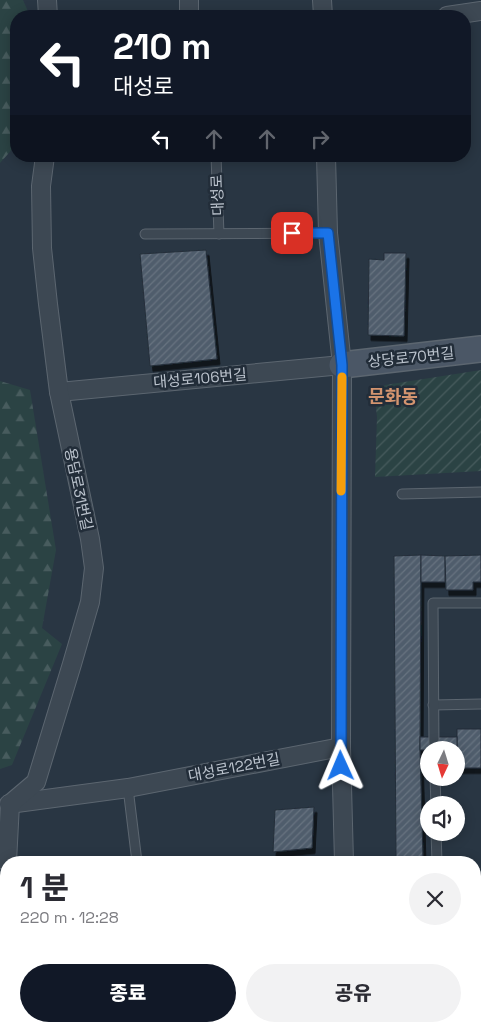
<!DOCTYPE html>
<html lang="ko">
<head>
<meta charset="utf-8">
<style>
	body { margin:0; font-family:"Space Grotesk","Noto Sans KR",sans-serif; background:#f2f2f3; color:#2b2b33; height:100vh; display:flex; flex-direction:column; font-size:19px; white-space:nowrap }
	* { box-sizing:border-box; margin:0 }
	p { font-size:16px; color:#7c7c81 }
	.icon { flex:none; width:28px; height:28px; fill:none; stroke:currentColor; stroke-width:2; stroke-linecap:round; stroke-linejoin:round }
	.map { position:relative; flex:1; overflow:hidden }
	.details { position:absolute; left:0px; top:856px; width:481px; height:176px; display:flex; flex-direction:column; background:#fff; border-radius:20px 20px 0 0; box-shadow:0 2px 12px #0003 }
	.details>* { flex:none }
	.top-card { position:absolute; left:10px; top:10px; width:461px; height:152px; border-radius:20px; box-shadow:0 2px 12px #0003; background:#111827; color:#fff; overflow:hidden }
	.needle { width:32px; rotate:184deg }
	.tools { position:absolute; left:420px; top:741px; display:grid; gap:10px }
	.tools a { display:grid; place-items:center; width:45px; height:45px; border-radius:50%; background:#fff; box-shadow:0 2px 12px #0003; font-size:25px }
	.pin { position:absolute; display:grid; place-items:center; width:42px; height:42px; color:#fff; margin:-21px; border-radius:10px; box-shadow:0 2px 8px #0006 }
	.me { position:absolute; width:55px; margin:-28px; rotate:359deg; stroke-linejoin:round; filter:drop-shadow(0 0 4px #0008) }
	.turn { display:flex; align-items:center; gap:18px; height:105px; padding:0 20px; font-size:22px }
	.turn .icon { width:65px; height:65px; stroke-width:2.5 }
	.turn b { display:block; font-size:35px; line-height:42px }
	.lanes { display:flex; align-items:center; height:48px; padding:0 20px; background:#0003; justify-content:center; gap:25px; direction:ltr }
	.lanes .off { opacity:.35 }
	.round { display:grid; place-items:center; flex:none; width:52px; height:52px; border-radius:26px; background:#f2f2f3 }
	.summary { display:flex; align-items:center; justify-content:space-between; height:85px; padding:0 20px }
	h1 { font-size:30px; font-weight:800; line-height:38px }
	.button { display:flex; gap:10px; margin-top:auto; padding:10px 20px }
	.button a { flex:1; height:58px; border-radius:30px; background:#111827; color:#fff; font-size:20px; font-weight:800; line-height:58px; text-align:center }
	.button a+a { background:#f2f2f3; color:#2b2b33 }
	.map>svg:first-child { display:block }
</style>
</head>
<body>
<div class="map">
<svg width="481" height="1032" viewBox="0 0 481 1032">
	<defs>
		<pattern id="forest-firs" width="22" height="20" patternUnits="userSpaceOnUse" patternTransform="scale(1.25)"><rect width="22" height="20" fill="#2b4344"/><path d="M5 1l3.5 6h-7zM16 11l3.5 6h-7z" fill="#485c5e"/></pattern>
		<pattern id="park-tufts" width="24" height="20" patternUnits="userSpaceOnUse" patternTransform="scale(1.25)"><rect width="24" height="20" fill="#2b4344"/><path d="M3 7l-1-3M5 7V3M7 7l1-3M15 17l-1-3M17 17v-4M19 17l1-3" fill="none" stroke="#485c5e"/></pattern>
		<pattern id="garden-furrows" width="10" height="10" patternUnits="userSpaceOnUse" patternTransform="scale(1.25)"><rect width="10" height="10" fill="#2b4344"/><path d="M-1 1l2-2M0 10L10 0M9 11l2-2" fill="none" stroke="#485c5e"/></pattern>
		<pattern id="building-hatch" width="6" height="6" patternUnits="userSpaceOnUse" patternTransform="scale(1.25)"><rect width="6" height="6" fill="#505d6c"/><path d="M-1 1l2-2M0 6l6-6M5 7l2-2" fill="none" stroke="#677380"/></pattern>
		<filter id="shadow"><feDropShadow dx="3" dy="5.5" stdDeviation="0" flood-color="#0009"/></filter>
	</defs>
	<rect width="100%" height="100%" fill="#293643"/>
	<g fill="url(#forest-firs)">
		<polygon points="0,0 23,0 30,16 16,16 16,145 0,163"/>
		<polygon points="0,381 30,390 56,550 42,628 62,644 12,765 0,769"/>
	</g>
	<polygon fill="url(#park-tufts)" points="475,877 481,877 481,1032 367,1032 367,1026 475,1026"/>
	<polygon fill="url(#garden-furrows)" points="481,370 481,471 375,477 377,417 375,399 377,391 385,385"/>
	<g fill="url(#building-hatch)" stroke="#242f3a" filter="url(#shadow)">
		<polygon points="206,250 217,359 150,366 140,254"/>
		<polygon points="384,253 406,253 404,336 368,335 369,259 384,260"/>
		<polygon points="421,555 420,750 423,858 396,858 394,556"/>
		<polygon points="421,555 445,556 445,582 421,582"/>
		<polygon points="481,555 481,582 473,582 473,590 446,590 445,556"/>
		<rect x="457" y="729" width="24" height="39"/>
		<rect x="420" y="737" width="37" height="13"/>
		<polygon points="314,807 312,848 273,852 275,810"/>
	</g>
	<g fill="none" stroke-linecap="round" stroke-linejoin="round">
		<g stroke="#5c6670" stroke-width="11">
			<g id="lane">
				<polyline points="216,156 219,234"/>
				<polyline points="145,234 328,233"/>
				<polyline points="402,494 481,492"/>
				<polyline points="433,705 481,704"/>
				<polyline points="434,750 433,603 481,603"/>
				<polyline points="435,778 436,805"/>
				<polyline points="128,788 137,862"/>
				<polyline points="436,832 437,862"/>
			</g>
		</g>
		<g stroke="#5c6670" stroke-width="20">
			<g id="street">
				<polyline points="47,0 48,16"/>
				<polyline points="189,0 189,16"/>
				<polyline points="322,0 323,16"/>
				<polyline points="447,16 481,11"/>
				<polyline points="326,156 328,233 342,365 341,747 344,862"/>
				<polyline points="59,392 342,365"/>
				<polyline points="9,804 128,788 341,747"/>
				<polyline points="7,862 10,804 36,782 72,664 90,602 94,568 90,539 59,392 48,304 42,248 41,186 45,156"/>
				<polyline points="0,970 2,966 6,884"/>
				<polyline points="7,1026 7,1032"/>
				<polyline points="345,1026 345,1032"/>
			</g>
		</g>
		<g stroke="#5c6670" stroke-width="28">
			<g id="secondary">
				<polyline points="342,365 481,349"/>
				<polyline points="0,992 6,995"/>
				<polyline points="87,1026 102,1032"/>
			</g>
		</g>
		<use href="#lane" stroke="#3d4853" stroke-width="9"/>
		<use href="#street" stroke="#3d4853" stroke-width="18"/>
		<use href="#secondary" stroke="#4b5766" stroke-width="25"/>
	</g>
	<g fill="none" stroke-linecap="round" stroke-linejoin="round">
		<g stroke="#114b97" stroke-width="12">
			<polyline id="route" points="292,233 328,233 342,365 341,766"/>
		</g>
		<use href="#route" stroke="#1a73e8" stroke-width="9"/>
		<polyline stroke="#f59e0b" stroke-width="9" points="341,491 342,377"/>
	</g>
	<g text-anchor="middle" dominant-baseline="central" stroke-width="5" stroke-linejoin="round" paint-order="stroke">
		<g font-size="15" fill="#bbc3cd" stroke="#222d39">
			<text transform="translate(217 195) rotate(-92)">대성로</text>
			<text transform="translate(411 357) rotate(-6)">상당로70번길</text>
			<text transform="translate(200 378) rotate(-5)">대성로106번길</text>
			<text transform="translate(79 489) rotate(78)">용담로31번길</text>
			<text transform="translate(234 767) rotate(-11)">대성로122번길</text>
		</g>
		<g font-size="18" font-weight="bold" fill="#d3946f" stroke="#222d39">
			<text x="393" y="396">문화동</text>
		</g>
	</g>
</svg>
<div class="tools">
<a><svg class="needle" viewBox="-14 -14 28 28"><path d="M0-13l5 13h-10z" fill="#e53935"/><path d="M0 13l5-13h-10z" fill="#7c7c81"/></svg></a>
<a><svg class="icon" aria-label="sound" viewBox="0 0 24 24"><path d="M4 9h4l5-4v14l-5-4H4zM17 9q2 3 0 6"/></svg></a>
</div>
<div class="pin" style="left:292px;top:233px;background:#d93025"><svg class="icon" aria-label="arrive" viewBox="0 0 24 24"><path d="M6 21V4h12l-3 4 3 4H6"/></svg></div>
<svg class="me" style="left:341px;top:766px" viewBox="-20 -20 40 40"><path d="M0-17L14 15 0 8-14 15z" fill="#1a73e8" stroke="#fff" stroke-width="4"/></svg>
<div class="top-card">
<div class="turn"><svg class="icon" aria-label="left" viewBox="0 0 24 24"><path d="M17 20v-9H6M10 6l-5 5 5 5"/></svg><div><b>210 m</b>대성로</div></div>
<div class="lanes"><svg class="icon" aria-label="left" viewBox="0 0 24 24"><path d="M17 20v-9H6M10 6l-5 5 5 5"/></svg><svg class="icon off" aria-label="ahead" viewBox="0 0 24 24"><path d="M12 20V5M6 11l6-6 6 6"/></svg><svg class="icon off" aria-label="ahead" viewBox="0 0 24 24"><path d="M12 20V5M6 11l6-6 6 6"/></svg><svg class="icon off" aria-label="right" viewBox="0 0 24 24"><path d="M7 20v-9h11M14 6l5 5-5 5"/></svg></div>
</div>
<section class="details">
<div class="summary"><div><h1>1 분</h1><p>220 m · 12:28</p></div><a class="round"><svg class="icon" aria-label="close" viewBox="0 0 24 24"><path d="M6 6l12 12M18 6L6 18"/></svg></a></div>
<div class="button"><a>종료</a><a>공유</a></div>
</section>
</div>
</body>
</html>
